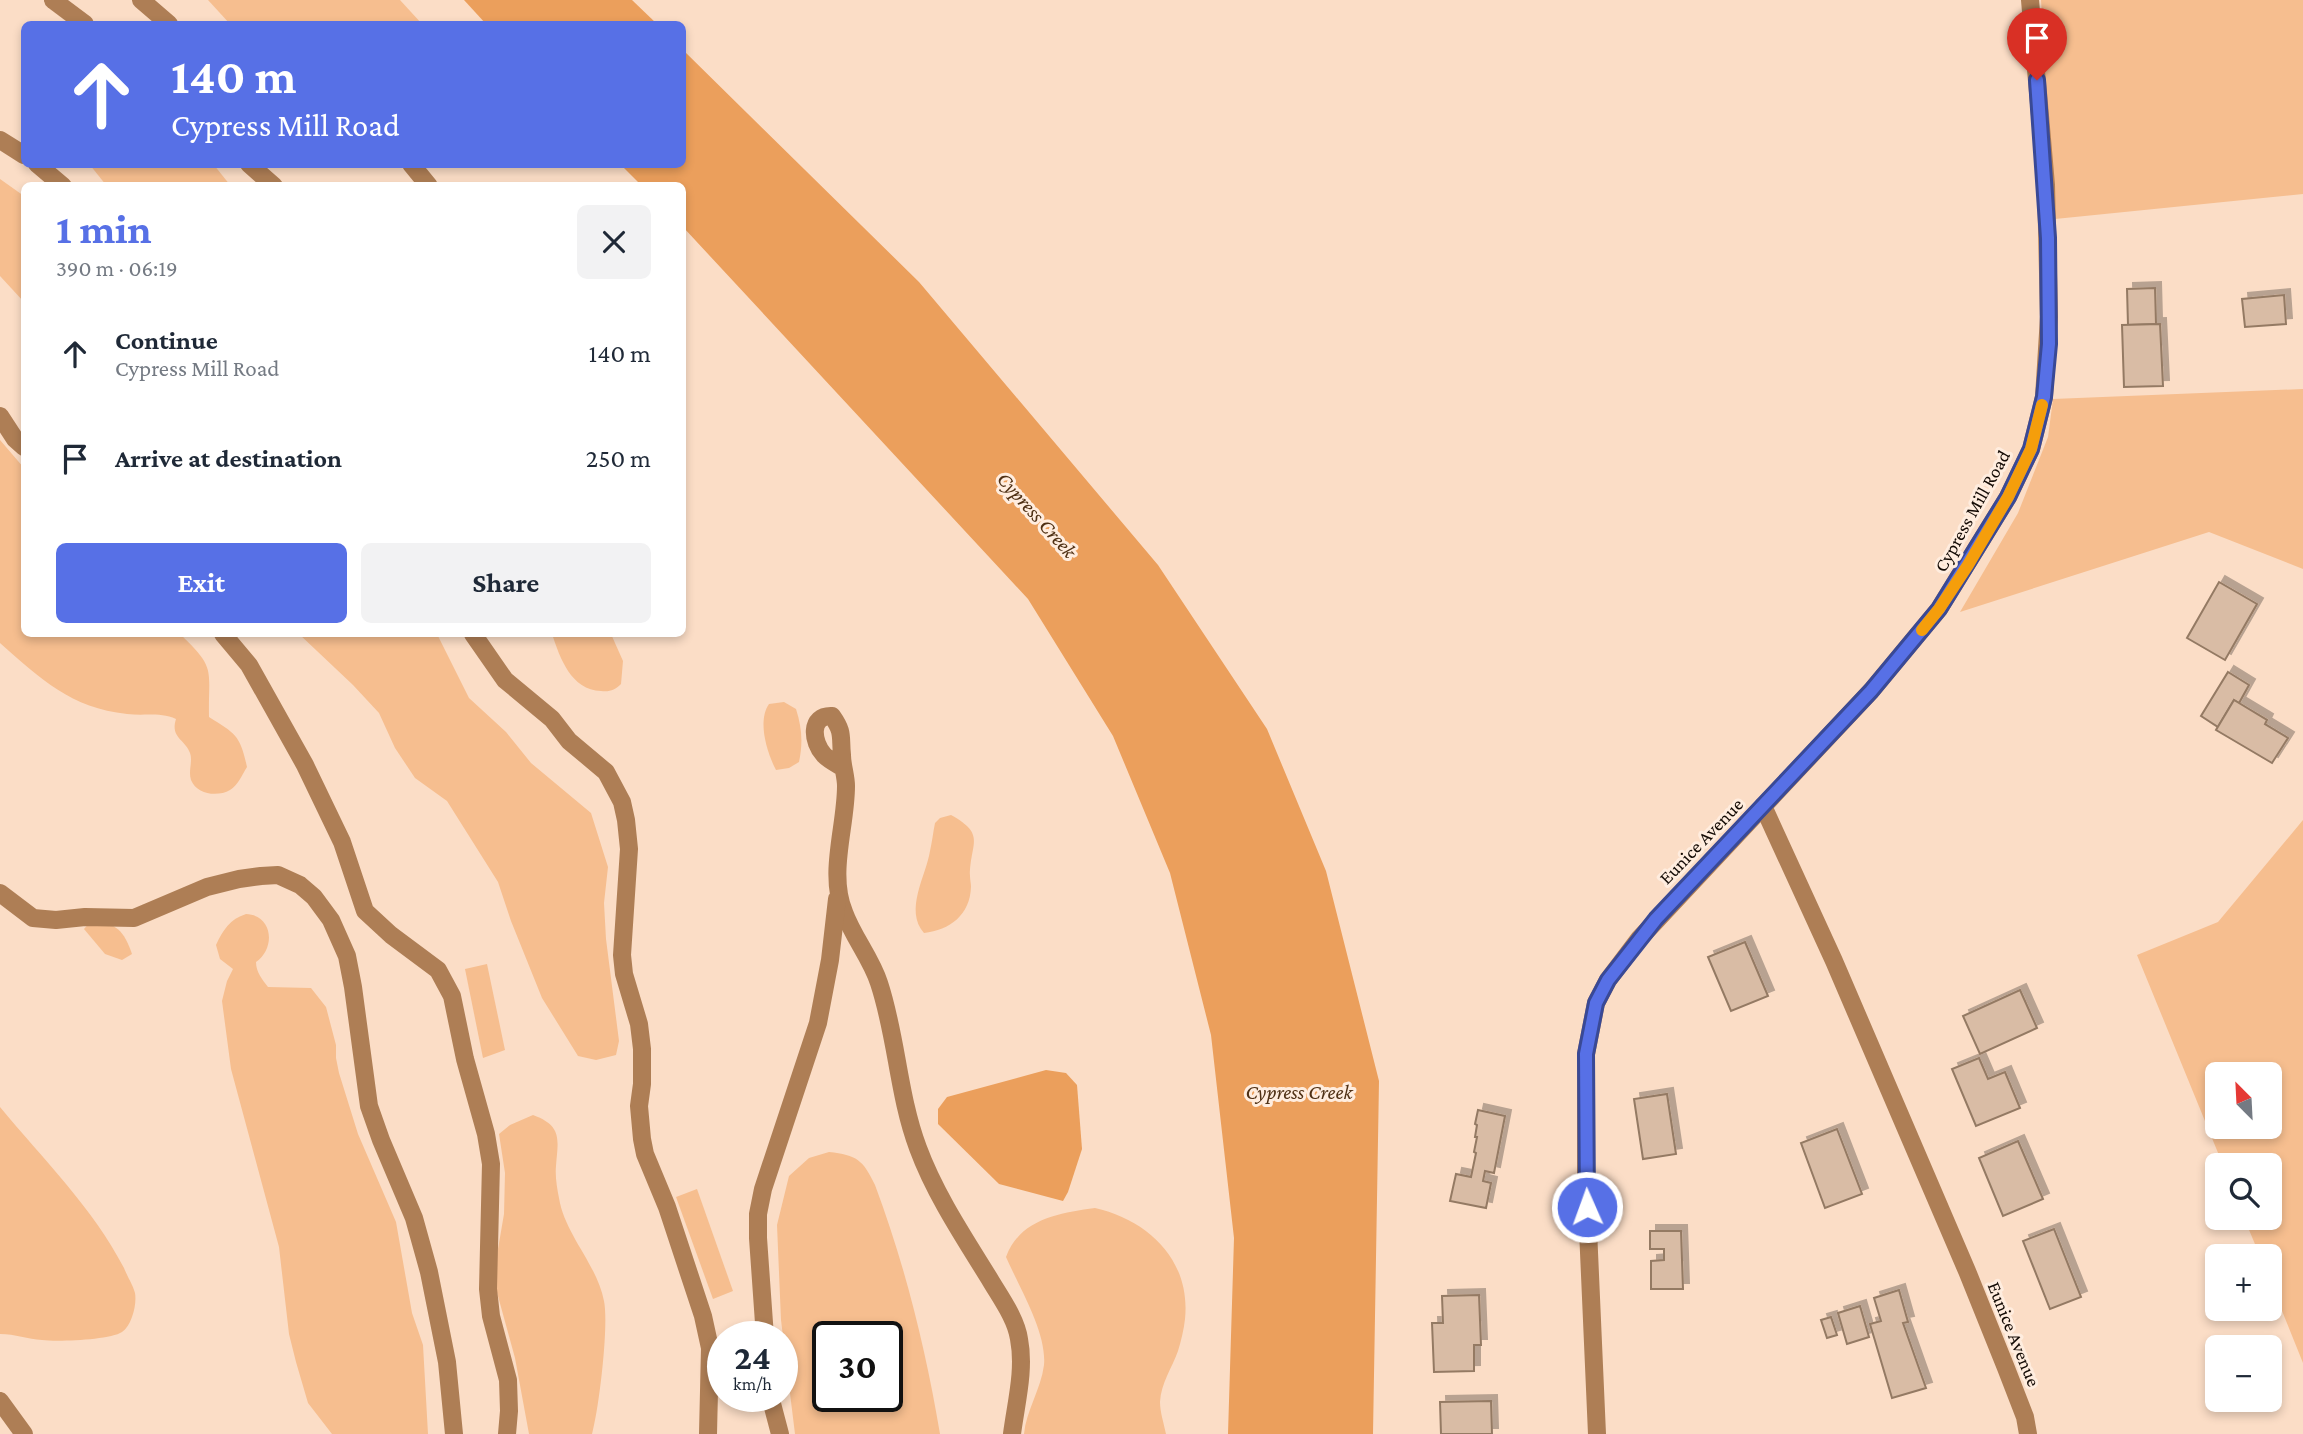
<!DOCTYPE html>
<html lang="en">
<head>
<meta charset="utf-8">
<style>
	body { margin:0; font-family:"Crimson Pro",serif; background:#f2f2f3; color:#1f2937; height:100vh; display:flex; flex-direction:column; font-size:26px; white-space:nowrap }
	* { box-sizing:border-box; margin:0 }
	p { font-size:23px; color:#747a83 }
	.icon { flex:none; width:38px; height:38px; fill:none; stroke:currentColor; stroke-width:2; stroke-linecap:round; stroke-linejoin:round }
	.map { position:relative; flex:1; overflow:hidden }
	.sheet { position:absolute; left:21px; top:182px; width:665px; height:455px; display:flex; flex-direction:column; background:#fff; border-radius:10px; box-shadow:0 4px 10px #0003 }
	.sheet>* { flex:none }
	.hud { position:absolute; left:21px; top:21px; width:665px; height:147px; border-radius:10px; box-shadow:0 4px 10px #0003; background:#5770e6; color:#fff; overflow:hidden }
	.needle { width:46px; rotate:336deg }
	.fabs { position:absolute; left:2205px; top:1062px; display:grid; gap:14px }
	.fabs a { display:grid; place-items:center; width:77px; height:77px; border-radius:10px; background:#fff; box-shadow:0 4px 10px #0003; font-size:35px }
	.speed { position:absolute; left:707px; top:1321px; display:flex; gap:14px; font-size:35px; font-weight:700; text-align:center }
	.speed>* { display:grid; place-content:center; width:91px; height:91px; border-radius:50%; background:#fff; box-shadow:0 4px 10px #0003; line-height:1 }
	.speed small { font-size:18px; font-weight:400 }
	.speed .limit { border:4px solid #111; border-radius:10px; background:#fff; color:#111 }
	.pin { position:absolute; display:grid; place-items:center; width:60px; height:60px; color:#fff; margin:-72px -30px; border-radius:50% 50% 50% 0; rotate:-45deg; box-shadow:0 0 7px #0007 }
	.pin .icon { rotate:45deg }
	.me { position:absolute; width:77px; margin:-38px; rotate:358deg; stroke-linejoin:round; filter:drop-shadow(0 0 5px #0008) }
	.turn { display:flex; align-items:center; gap:24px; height:147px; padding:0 35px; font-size:32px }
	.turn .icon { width:91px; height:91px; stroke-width:2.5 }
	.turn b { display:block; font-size:49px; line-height:60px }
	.round { display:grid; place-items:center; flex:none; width:74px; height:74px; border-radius:10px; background:#f2f2f3 }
	.headline { display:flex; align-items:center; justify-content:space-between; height:119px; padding:0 35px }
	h1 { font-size:42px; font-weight:700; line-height:52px; color:#5770e6 }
	.action { display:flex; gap:14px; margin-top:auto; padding:14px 35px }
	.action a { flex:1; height:80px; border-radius:10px; background:#5770e6; color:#fff; font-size:28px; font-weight:700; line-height:80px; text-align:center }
	.action a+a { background:#f2f2f3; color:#1f2937 }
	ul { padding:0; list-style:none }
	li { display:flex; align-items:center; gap:21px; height:105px; padding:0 35px }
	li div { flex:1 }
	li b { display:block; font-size:26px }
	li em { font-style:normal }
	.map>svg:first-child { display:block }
</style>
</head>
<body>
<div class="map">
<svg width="2303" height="1434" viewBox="0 0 2303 1434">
	<defs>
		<filter id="shadow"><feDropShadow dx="6" dy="-6" stdDeviation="0" flood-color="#0004"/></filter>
	</defs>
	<rect width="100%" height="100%" fill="#fbddc6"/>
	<g fill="#f6be8f" fill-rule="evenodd">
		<polygon points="208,0 400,0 422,24 230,24"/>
		<polygon points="2041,0 2303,0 2303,194 2055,219"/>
		<polygon points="90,165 214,165 230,185 106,185"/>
		<polygon points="0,179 24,196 24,302 0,276"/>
		<polygon points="2303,389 2303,569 2209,532 1960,612 2018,513 2048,437 2053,399"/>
		<path d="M0 440 24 468V634H180C217 669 208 669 209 717 236 734 240 735 247 767 242 775 238 785 230 790 218 797 197 795 191 780 188 771 193 761 190 753 185 739 170 738 176 719 160 712 144 716 127 714 71 708 41 679 0 643Z"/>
		<polygon points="299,634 437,634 469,698 506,732 531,763 591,813 608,867 604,903 606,939 619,1041 616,1055 596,1060 578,1056 542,998 511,921 498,882 447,801 415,778 395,748 379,713 353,685"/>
		<path d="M552 634H611L623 661 621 684C615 690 610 692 601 691 571 690 560 658 552 634Z"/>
		<path d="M784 702 796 709C802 728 803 743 799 762L789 768 776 770C767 753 757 721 769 704Z"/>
		<path d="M951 815C987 835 970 843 970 876 970 880 971 883 971 887 970 915 950 930 924 933 904 910 926 876 930 851 932 842 933 833 935 823L940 818Z"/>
		<path d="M2303 820V1363L2270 1281V1256H2260L2244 1218H2270V1166L2223 1165 2137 955 2218 922ZM2217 1074H2270V1127H2217Z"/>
		<path d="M246 914C273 915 276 948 256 962 256 972 262 979 268 987L311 988 326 1007 336 1045V1058L339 1073 358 1134 396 1222 412 1313 423 1345 428 1434H332L308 1403 296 1362 289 1334 279 1247 231 1069 222 1001 227 981 233 969 220 959 216 945C223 930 230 919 246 914Z"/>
		<path d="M91 921C116 922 124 931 132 954L122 960 105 954 84 929Z"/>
		<polygon points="487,964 505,1050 483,1058 465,969"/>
		<path d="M0 1107C43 1159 93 1208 124 1268 127 1276 133 1285 135 1293 137 1304 132 1325 122 1332 110 1340 57 1342 42 1340 28 1339 15 1334 0 1334Z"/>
		<path d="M533 1115C563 1126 558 1140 556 1166 555 1176 557 1188 559 1198 565 1235 597 1264 604 1301 609 1325 599 1409 592 1434H529L515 1358 493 1278 504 1214 505 1173 499 1134 510 1125Z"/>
		<path d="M829 1152C857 1155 863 1160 875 1185 905 1265 926 1350 940 1434H795L781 1320 777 1225 789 1176 809 1158ZM828 1337H887V1396H828Z"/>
		<polygon points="697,1189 733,1291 713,1299 676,1197"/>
		<path d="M1095 1208C1148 1220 1191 1260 1185 1319 1184 1329 1181 1341 1178 1351 1172 1368 1161 1383 1160 1402 1160 1412 1164 1424 1166 1434H1024C1026 1411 1041 1389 1044 1365 1047 1332 1019 1287 1006 1257 1020 1219 1059 1213 1095 1208Z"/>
	</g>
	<g fill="#eb9f5c">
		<polygon points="464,0 632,0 657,24 486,24"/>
		<polygon points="683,50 919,282 1158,565 1267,729 1326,871 1379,1081 1373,1434 1228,1434 1234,1238 1211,1035 1170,873 1113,736 1028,599 683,227 682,186 641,185 621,165 682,164"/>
		<polygon points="1046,1070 1066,1073 1077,1085 1082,1149 1068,1192 1063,1201 999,1184 938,1124 938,1109 947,1097"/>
	</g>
	<g fill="#d9bca5" stroke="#947a64" stroke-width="2" filter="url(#shadow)">
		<polygon points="2155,288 2156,324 2128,325 2127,289"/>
		<polygon points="2284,295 2286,324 2245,327 2242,299"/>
		<polygon points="2160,324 2163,386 2124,387 2122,325"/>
		<polygon points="2219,582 2257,604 2225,660 2187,638"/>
		<polygon points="2228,672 2249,685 2239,703 2234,700 2218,727 2201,716"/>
		<polygon points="2234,700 2267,720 2265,724 2288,738 2272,763 2216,730"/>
		<polygon points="1745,942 1768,996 1731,1011 1708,957"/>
		<polygon points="2020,990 2037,1028 1980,1054 1963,1016"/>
		<polygon points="1979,1058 1988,1079 2005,1072 2020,1108 1976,1126 1952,1069"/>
		<polygon points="1667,1094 1676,1154 1643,1159 1634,1099"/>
		<polygon points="1478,1110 1505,1116 1494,1173 1485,1171 1483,1181 1491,1183 1486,1208 1450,1201 1456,1174 1471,1177 1476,1153 1474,1152 1477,1137 1475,1137 1477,1125 1475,1124"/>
		<polygon points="1837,1129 1862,1194 1825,1208 1801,1143"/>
		<polygon points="2018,1141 2043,1199 2003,1216 1979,1158"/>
		<polygon points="2054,1229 2081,1297 2050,1309 2023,1241"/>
		<polygon points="1650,1231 1681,1231 1683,1289 1651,1289 1651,1261 1664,1260 1664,1249 1650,1249"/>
		<polygon points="1899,1290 1908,1322 1903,1323 1926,1388 1892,1398 1870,1324 1881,1321 1874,1298"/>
		<polygon points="1479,1295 1481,1345 1474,1345 1474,1371 1434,1372 1432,1323 1443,1323 1442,1296"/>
		<polygon points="1860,1306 1869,1337 1847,1344 1838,1313"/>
		<polygon points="1831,1317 1837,1335 1827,1338 1821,1320"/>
		<polygon points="1491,1401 1492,1434 1441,1434 1440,1402"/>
	</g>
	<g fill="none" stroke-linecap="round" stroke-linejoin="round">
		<g stroke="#ae7e55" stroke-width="18">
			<polyline points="53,0 85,24"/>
			<polyline points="141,0 169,24"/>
			<polyline points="0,140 24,155"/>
			<polyline points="37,164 63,186"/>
			<polyline points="249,164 274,186"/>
			<polyline points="411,164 429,186"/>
			<polyline points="0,416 15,439 24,447"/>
			<polyline points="223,634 249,665 305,765 342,842 365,911 391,935 438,970 452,996 465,1059 486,1134 491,1164 488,1289 491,1316 508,1380 509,1411 507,1434"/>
			<polyline points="473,634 505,680 552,719 569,741 606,772 622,802 626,820 629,849 622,955 624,974 639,1024 642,1049 642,1084 639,1106 642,1139 645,1154 667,1207 703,1316 710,1348 708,1434"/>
			<path d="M843 768C837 764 829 760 824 755 812 742 809 715 832 716 844 733 840 736 842 755 842 765 846 776 846 786 846 827 828 873 844 912 853 937 871 958 879 983 897 1037 898 1095 918 1148 935 1194 963 1236 989 1278 1000 1297 1016 1318 1019 1339 1025 1370 1016 1403 1012 1434"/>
			<polyline points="1763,806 1834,961 1967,1271 2006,1368 2025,1417 2028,1434"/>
			<polyline points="0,893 33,918 56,920 85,917 134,918 207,887 239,879 261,876 278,875 300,885 314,897 331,920 347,956 353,987 369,1106 381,1140 414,1218 429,1272 447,1362 454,1434"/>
			<polyline points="765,1337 758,1238 758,1214 763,1189 818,1023 830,960 837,899"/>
			<polyline points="770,1396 780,1434"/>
			<polyline points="0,1401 24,1434"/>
			<polyline points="1597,1434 1586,1184 1586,1054 1596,1003 1608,980 1639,939 1871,691 1939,609 2008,497 2031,449 2044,397 2049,317 2046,185 2030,0"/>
		</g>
	</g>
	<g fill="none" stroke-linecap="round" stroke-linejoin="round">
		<g stroke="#394996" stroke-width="18">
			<polyline id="route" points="1587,1207 1586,1054 1596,1003 1608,980 1656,919 1871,691 1939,609 2008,497 2031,449 2044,397 2049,344 2048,238 2037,80"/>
		</g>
		<use href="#route" stroke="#5770e6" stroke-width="12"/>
		<polyline stroke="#f59e0b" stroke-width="12" points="1922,630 1939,609 1968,565 2008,497 2031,449 2042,405"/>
	</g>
	<g text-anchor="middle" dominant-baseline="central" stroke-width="6" stroke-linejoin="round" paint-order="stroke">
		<g font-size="19" fill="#130a04" stroke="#ffeddf">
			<text transform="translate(1972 511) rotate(-61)">Cypress Mill Road</text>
			<text transform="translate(1701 841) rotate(-46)">Eunice Avenue</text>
			<text transform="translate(2014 1334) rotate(68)">Eunice Avenue</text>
		</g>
		<g font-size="21" font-style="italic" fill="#4f3014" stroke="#ffeddf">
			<text transform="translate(1037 515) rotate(48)">Cypress Creek</text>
			<text x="1299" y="1092">Cypress Creek</text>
		</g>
	</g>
</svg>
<div class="fabs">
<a><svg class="needle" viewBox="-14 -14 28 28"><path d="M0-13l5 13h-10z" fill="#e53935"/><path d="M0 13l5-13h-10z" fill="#747a83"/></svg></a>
<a><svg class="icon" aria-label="search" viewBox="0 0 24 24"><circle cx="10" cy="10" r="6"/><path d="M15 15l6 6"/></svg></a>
<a>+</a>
<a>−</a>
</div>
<div class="speed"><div>24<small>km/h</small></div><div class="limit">30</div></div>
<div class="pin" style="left:2037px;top:80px;background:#d93025"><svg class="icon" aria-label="arrive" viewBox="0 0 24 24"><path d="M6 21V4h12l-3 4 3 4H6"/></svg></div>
<svg class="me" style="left:1587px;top:1207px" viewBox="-20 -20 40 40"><circle r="17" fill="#5770e6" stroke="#fff" stroke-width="3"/><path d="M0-11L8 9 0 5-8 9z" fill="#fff"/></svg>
<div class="hud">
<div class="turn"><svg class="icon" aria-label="ahead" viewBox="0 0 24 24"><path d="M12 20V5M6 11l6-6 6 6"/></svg><div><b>140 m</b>Cypress Mill Road</div></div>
</div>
<section class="sheet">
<div class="headline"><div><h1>1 min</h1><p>390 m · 06:19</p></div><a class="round"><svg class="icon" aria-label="close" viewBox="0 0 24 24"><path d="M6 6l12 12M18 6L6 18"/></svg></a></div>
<ul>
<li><svg class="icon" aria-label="ahead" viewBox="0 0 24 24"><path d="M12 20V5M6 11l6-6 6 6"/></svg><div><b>Continue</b><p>Cypress Mill Road</p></div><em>140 m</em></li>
<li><svg class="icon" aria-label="arrive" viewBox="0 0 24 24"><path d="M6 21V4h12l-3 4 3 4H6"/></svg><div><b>Arrive at destination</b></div><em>250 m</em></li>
</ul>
<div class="action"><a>Exit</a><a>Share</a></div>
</section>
</div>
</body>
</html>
